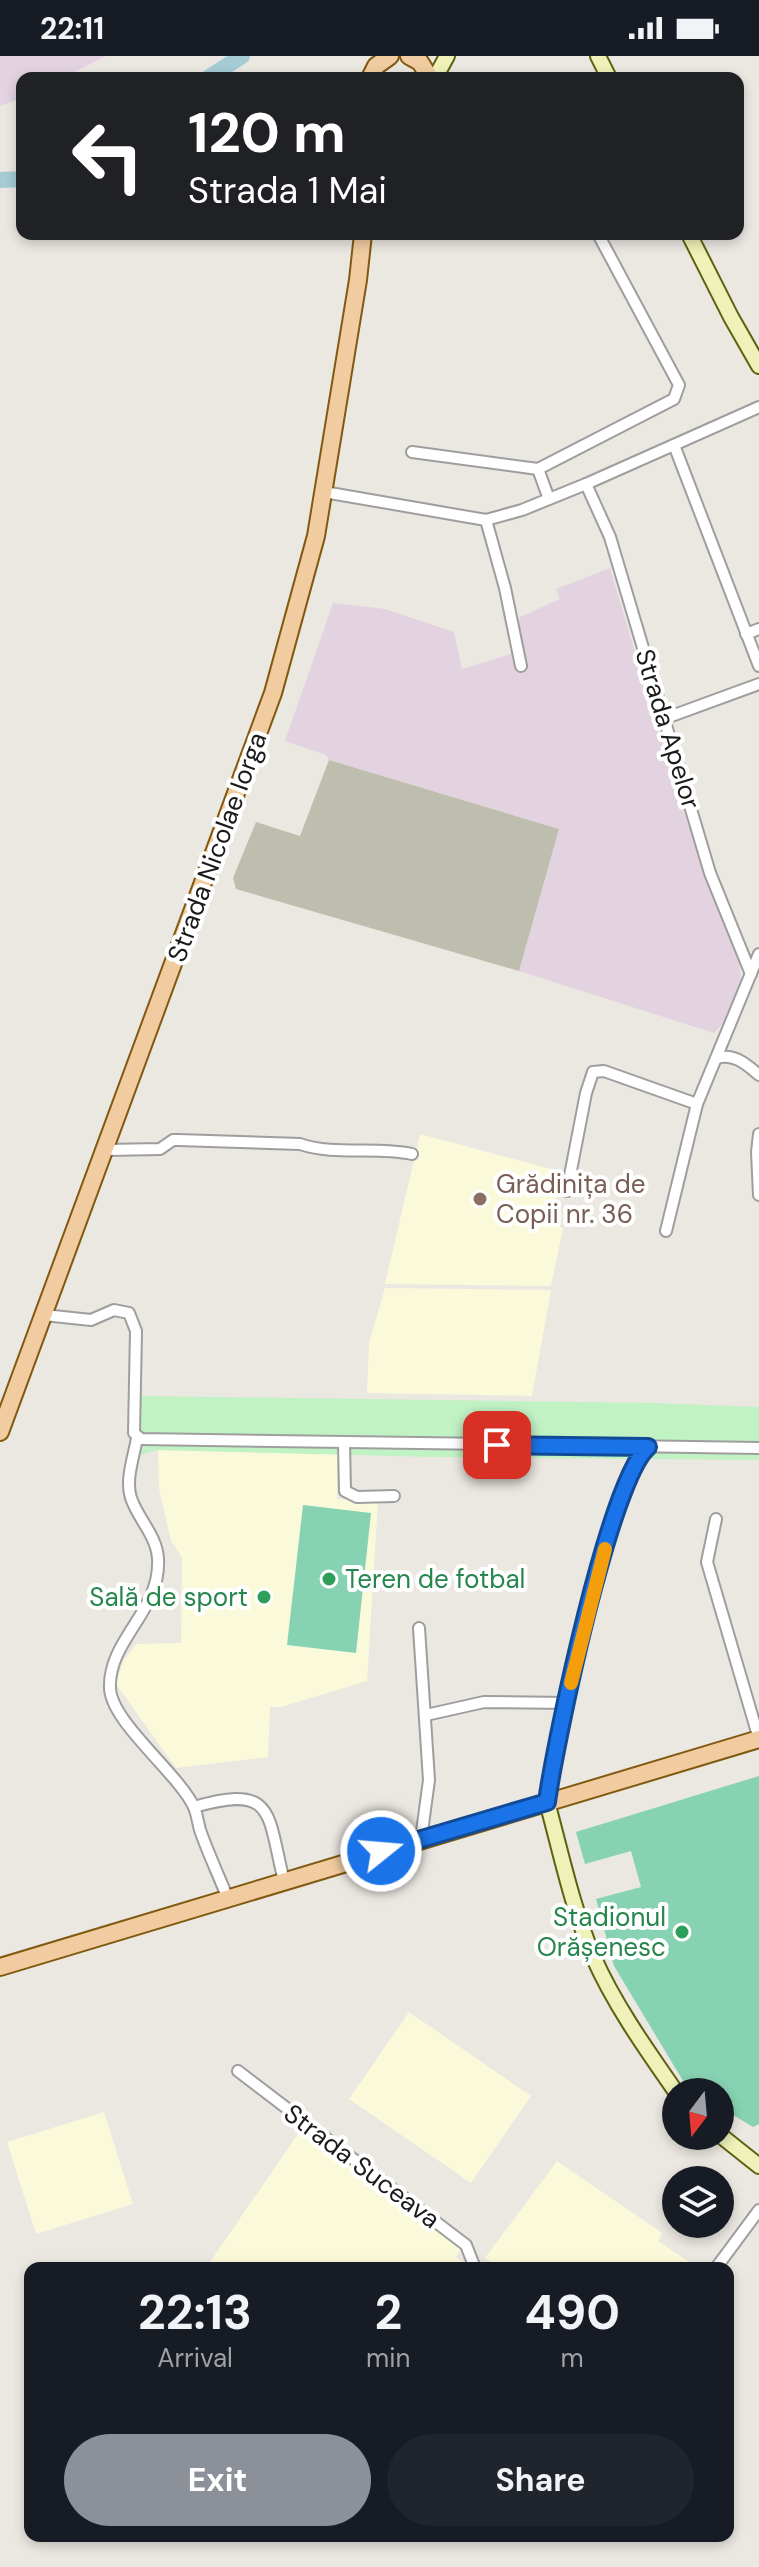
<!DOCTYPE html>
<html lang="en">
<head>
<meta charset="utf-8">
<style>
	body { margin:0; font-family:"DM Sans",sans-serif; background:#20242c; color:#f1f3f6; height:100vh; display:flex; flex-direction:column; font-size:30px; white-space:nowrap }
	* { box-sizing:border-box; margin:0 }
	p { font-size:26px; color:#9ea1a6 }
	.icon { flex:none; width:44px; height:44px; fill:none; stroke:currentColor; stroke-width:2; stroke-linecap:round; stroke-linejoin:round }
	.map { position:relative; flex:1; overflow:hidden }
	.details { position:absolute; left:24px; top:2206px; width:710px; height:280px; display:flex; flex-direction:column; background:#171b24; border-radius:16px; box-shadow:0 4px 12px #0003 }
	.details>* { flex:none }
	.hud { position:absolute; left:16px; top:16px; width:728px; height:168px; border-radius:16px; box-shadow:0 4px 12px #0003; background:#202124; color:#fff; overflow:hidden }
	.needle { width:52px; rotate:196deg }
	.tools { position:absolute; left:662px; top:2022px; display:grid; gap:16px }
	.tools a { display:grid; place-items:center; width:72px; height:72px; border-radius:50%; background:#171b24; box-shadow:0 4px 12px #0003; font-size:40px }
	.pin { position:absolute; display:grid; place-items:center; width:68px; height:68px; color:#fff; margin:-34px; border-radius:16px; box-shadow:0 4px 12px #0006 }
	.me { position:absolute; width:88px; margin:-44px; rotate:73deg; stroke-linejoin:round; filter:drop-shadow(0 0 6px #0008) }
	.turn { display:flex; align-items:center; gap:28px; height:168px; padding:0 40px; font-size:36px }
	.turn .icon { width:104px; height:104px; stroke-width:2.5 }
	.turn b { display:block; font-size:56px; line-height:68px }
	.eta { display:flex; justify-content:space-evenly; align-items:center; height:136px; text-align:center }
	.eta b { font-size:48px; font-weight:700; line-height:56px }
	.cta { display:flex; gap:16px; margin-top:auto; padding:16px 40px }
	.cta a { flex:1; height:92px; border-radius:48px; background:#8c9099; color:#fff; font-size:32px; font-weight:700; line-height:92px; text-align:center }
	.cta a+a { background:#20242c; color:#f1f3f6 }
	.status { display:flex; justify-content:space-between; align-items:center; height:56px; padding:0 40px; background:#171b24; direction:ltr }
	.status svg { height:22px; fill:currentColor }
	.map>svg:first-child { display:block }
</style>
</head>
<body>
<div class="status"><b>22:11</b><svg viewBox="0 0 49 12"><path d="M0 12V9h3v3zM5 12V6h3v6zM10 12V3h3v9zM15 12V0h3v12zM26 1h20v11H26zM47 4h2v5h-2z"/></svg></div>
<div class="map">
<svg width="759" height="2511" viewBox="0 0 759 2511">
	<rect width="100%" height="100%" fill="#ebe7e1"/>
	<g fill="#e3d3e1">
		<polygon points="0,0 106,0 62,22 22,22 22,42 0,50"/>
		<polygon points="610,512 680,747 738,899 741,923 725,965 714,977 519,915 559,773 329,704 326,699 285,685 333,547 385,553 454,576 462,613 524,594 518,568 520,561 560,543 556,533"/>
	</g>
	<g fill="#fafada">
		<polygon points="420,1078 562,1116 549,1168 563,1172 551,1230 385,1228"/>
		<polygon points="385,1232 551,1234 532,1340 367,1337 369,1287"/>
		<polygon points="158,1394 337,1398 337,1443 378,1447 367,1625 281,1651 270,1651 268,1701 176,1712 116,1628 123,1605 136,1588 181,1587 182,1501 171,1485 159,1432"/>
		<polygon points="409,1956 531,2040 471,2127 349,2043"/>
		<polygon points="104,2056 133,2148 36,2178 7,2086"/>
		<polygon points="304,2069 464,2188 456,2201 469,2210 467,2212 206,2212"/>
		<polygon points="557,2105 662,2177 658,2185 698,2212 500,2212 485,2202"/>
	</g>
	<polygon fill="#bebeae" points="329,704 559,773 519,915 236,833 233,822 256,766 300,780"/>
	<polygon fill="#c1f2c4" points="138,1340 653,1347 759,1351 759,1404 433,1401 158,1394 139,1399"/>
	<g fill="#87d2b3">
		<polygon points="303,1449 371,1457 356,1597 287,1589"/>
		<polygon points="759,1720 759,2068 753,2071 720,2051 720,2036 694,2036 688,2033 614,1910 596,1843 641,1831 631,1795 585,1808 576,1776"/>
	</g>
	<g fill="none" stroke-linecap="round" stroke-linejoin="round">
		<g stroke="#a5cbd4" stroke-width="16">
			<polyline points="208,22 242,0"/>
			<polyline points="0,124 22,123"/>
		</g>
		<g stroke="#9e9e9e" stroke-width="14">
			<g id="street">
				<polyline points="674,389 759,610"/>
				<polyline points="412,396 538,413"/>
				<polyline points="586,428 610,481 710,817 751,918"/>
				<polyline points="324,436 486,464 522,454 586,428 759,351"/>
				<polyline points="549,443 538,413 674,343 679,329 598,178"/>
				<polyline points="486,464 505,532 521,610"/>
				<polyline points="746,578 759,573"/>
				<polyline points="666,662 759,628"/>
				<path d="M717 1002C734 997 746 1008 759 1019"/>
				<polyline points="759,1078 757,1096 759,1139"/>
				<path d="M106 1094 160 1093 173 1084H178L300 1088C335 1100 375 1090 412 1098"/>
				<polyline points="567,1135 586,1037 593,1016 604,1015 697,1048"/>
				<polyline points="666,1175 697,1048 759,898"/>
				<polyline points="44,1259 91,1264 114,1254 129,1257 136,1275 134,1377 141,1383 759,1392"/>
				<path d="M137 1382C134 1400 125 1424 131 1442 138 1463 157 1480 158 1503 161 1555 108 1584 110 1632 111 1666 178 1717 194 1751 197 1758 198 1767 200 1774 208 1797 219 1820 228 1843"/>
				<polyline points="344,1387 345,1435 357,1441 394,1440"/>
				<polyline points="716,1463 707,1506 759,1683"/>
				<polyline points="419,1572 429,1724 421,1783"/>
				<polyline points="426,1659 484,1646 566,1647"/>
				<path d="M547 1746C555 1687 610 1423 648 1391"/>
				<path d="M194 1751C276 1727 267 1758 284 1825"/>
				<polyline points="238,2015 466,2189 475,2212"/>
				<polyline points="716,2212 759,2154"/>
			</g>
		</g>
		<g stroke="#5c6310" stroke-width="18">
			<g id="secondary">
				<polyline points="598,0 609,22"/>
				<polyline points="435,22 447,0"/>
				<polyline points="689,178 731,261 759,310"/>
				<path d="M547 1746C561 1797 572 1851 593 1900 614 1948 646 1993 676 2036"/>
				<polyline points="720,2079 759,2110"/>
			</g>
		</g>
		<g stroke="#815910" stroke-width="20">
			<g id="primary">
				<polyline points="409,0 420,6 430,22"/>
				<polyline points="370,22 376,10 390,0"/>
				<polyline points="0,1376 273,637 316,480 358,224 363,178"/>
				<polyline points="0,1911 759,1683"/>
			</g>
		</g>
		<use href="#street" stroke="#fff" stroke-width="10"/>
		<use href="#secondary" stroke="#eff1b9" stroke-width="14"/>
		<use href="#primary" stroke="#f0cca0" stroke-width="16"/>
	</g>
	<g fill="none" stroke-linecap="round" stroke-linejoin="round">
		<g stroke="#114b97" stroke-width="20">
			<path id="route" d="M381 1795 547 1746C555 1687 610 1423 648 1391L497 1389"/>
		</g>
		<use href="#route" stroke="#1a73e8" stroke-width="14"/>
		<polyline stroke="#f59e0b" stroke-width="14" points="571,1627 605,1493"/>
	</g>
	<circle fill="#8d6e63" stroke="#fff" stroke-width="3" cx="480" cy="1143" r="8"/>
	<g fill="#2e9e5b" stroke="#fff" stroke-width="3">
		<circle cx="329" cy="1523" r="8"/>
		<circle cx="264" cy="1541" r="8"/>
		<circle cx="682" cy="1876" r="8"/>
	</g>
	<g text-anchor="middle" dominant-baseline="central" stroke-width="8" stroke-linejoin="round" paint-order="stroke">
		<g font-size="26" fill="#1a1a1a" stroke="#fff">
			<text transform="translate(668 673) rotate(73)">Strada Apelor</text>
			<text transform="translate(217 791) rotate(-70)">Strada Nicolae Iorga</text>
			<text transform="translate(362 2110) rotate(37)">Strada Suceava</text>
		</g>
		<g font-size="26" fill="#785e54" stroke="#fff" text-anchor="start">
			<text x="496" y="1128">Grădinița de<tspan x="496" dy="30">Copii nr. 36</tspan></text>
		</g>
		<g font-size="26" fill="#27864d" stroke="#fff" text-anchor="end">
			<text x="345" y="1523" text-anchor="start">Teren de fotbal</text>
			<text x="248" y="1541">Sală de sport</text>
			<text x="666" y="1861">Stadionul<tspan x="666" dy="30">Orășenesc</tspan></text>
		</g>
	</g>
</svg>
<div class="tools">
<a><svg class="needle" viewBox="-14 -14 28 28"><path d="M0-13l5 13h-10z" fill="#e53935"/><path d="M0 13l5-13h-10z" fill="#9ea1a6"/></svg></a>
<a><svg class="icon" aria-label="layers" viewBox="0 0 24 24"><path d="M12 4l9 5-9 5-9-5zM3 14l9 5 9-5"/></svg></a>
</div>
<div class="pin" style="left:497px;top:1389px;background:#d93025"><svg class="icon" aria-label="arrive" viewBox="0 0 24 24"><path d="M6 21V4h12l-3 4 3 4H6"/></svg></div>
<svg class="me" style="left:381px;top:1795px" viewBox="-20 -20 40 40"><circle r="17" fill="#1a73e8" stroke="#fff" stroke-width="3"/><path d="M0-11L8 9 0 5-8 9z" fill="#fff"/></svg>
<div class="hud">
<div class="turn"><svg class="icon" aria-label="left" viewBox="0 0 24 24"><path d="M17 20v-9H6M10 6l-5 5 5 5"/></svg><div><b>120 m</b>Strada 1 Mai</div></div>
</div>
<section class="details">
<div class="eta">
<div><b>22:13</b><p>Arrival</p></div>
<div><b>2</b><p>min</p></div>
<div><b>490</b><p>m</p></div>
</div>
<div class="cta"><a>Exit</a><a>Share</a></div>
</section>
</div>
</body>
</html>
